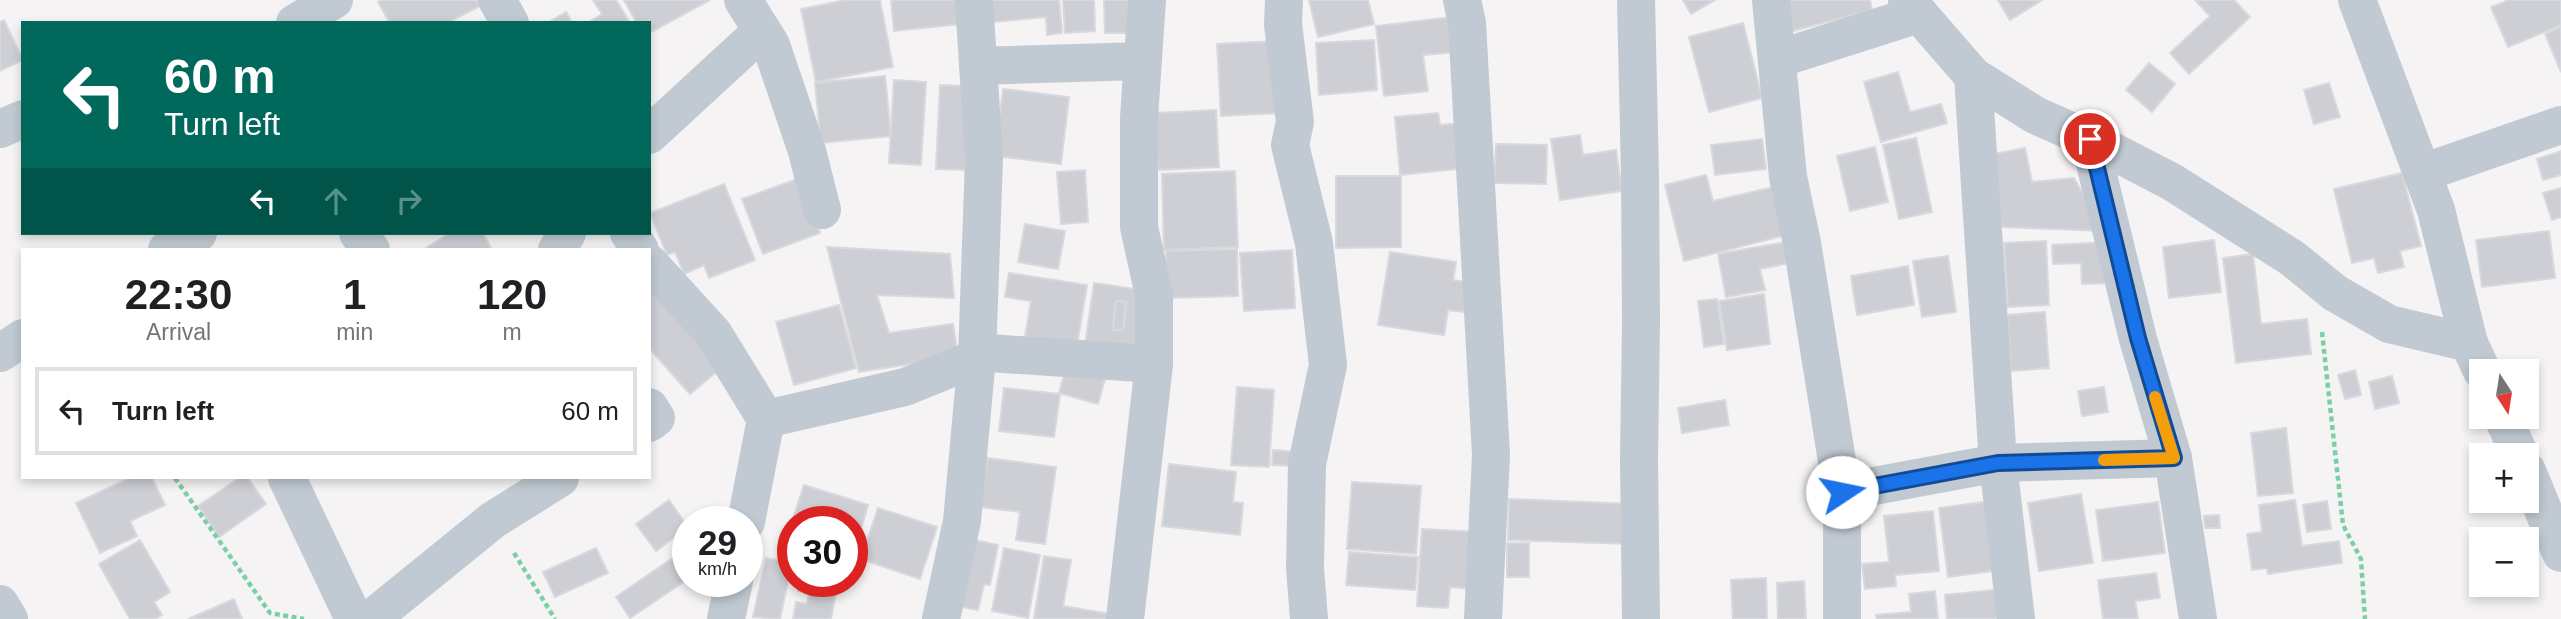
<!DOCTYPE html>
<html lang="en">
<head>
<meta charset="utf-8">
<style>
	body { margin:0; font-family:Arial,sans-serif; background:#f6f6f6; color:#202124; height:100vh; display:flex; flex-direction:column; font-size:26px; white-space:nowrap }
	* { box-sizing:border-box; margin:0 }
	p { font-size:23px; color:#757577 }
	.icon { flex:none; width:38px; height:38px; fill:none; stroke:currentColor; stroke-width:2; stroke-linecap:round; stroke-linejoin:round }
	.map { position:relative; flex:1; overflow:hidden }
	.sheet { position:absolute; left:21px; top:248px; width:630px; height:231px; display:flex; flex-direction:column; background:#fff; border-radius:0px; box-shadow:0 4px 10px #0003 }
	.sheet>* { flex:none }
	.top-card { position:absolute; left:21px; top:21px; width:630px; height:214px; border-radius:0px; box-shadow:0 4px 10px #0003; background:#00695c; color:#fff; overflow:hidden }
	.needle { width:46px; rotate:168deg }
	.controls { position:absolute; left:2469px; top:359px; display:grid; gap:14px }
	.controls a { display:grid; place-items:center; width:70px; height:70px; border-radius:0px; background:#fff; box-shadow:0 4px 10px #0003; font-size:35px }
	.speed { position:absolute; left:672px; top:506px; display:flex; gap:14px; font-size:35px; font-weight:700; text-align:center }
	.speed>* { display:grid; place-content:center; width:91px; height:91px; border-radius:50%; background:#fff; box-shadow:0 4px 10px #0003; line-height:1 }
	.speed small { font-size:18px; font-weight:400 }
	.speed .limit { border:10px solid #d22; background:#fff; color:#111 }
	.pin { position:absolute; display:grid; place-items:center; width:60px; height:60px; color:#fff; margin:-30px; border:4px solid #fff; border-radius:50%; box-shadow:0 2px 7px #0007 }
	.me { position:absolute; width:77px; margin:-38px; rotate:79deg; stroke-linejoin:round; filter:drop-shadow(0 0 5px #0008) }
	.turn { display:flex; align-items:center; gap:24px; height:147px; padding:0 28px; font-size:32px }
	.turn .icon { width:91px; height:91px; stroke-width:2.5 }
	.turn b { display:block; font-size:49px; line-height:60px }
	.lanes { display:flex; align-items:center; height:66px; padding:0 28px; background:#0003; justify-content:center; gap:35px; direction:ltr }
	.lanes .off { opacity:.35 }
	.eta { display:flex; justify-content:space-evenly; align-items:center; height:119px; text-align:center }
	.eta b { font-size:42px; font-weight:800; line-height:49px }
	ul { padding:0; list-style:none }
	li { display:flex; align-items:center; gap:21px; height:88px; margin:0 14px 10px; padding:0 14px; border:4px solid #e0e0e0; border-radius:0px }
	li div { flex:1 }
	li b { display:block; font-size:26px }
	li em { font-style:normal }
	.map>svg:first-child { display:block }
</style>
</head>
<body>
<div class="map">
<svg width="2561" height="619" viewBox="0 0 2561 619">
	<rect width="100%" height="100%" fill="#f5f3f3"/>
	<g fill="#cdcfd5" stroke="#d7d9de" stroke-width="2" fill-rule="evenodd">
		<polygon points="382,0 477,0 480,6 447,23 390,23 378,2"/>
		<polygon points="593,0 616,0 630,23 588,23 602,14"/>
		<polygon points="624,0 710,0 649,33 649,23 637,23"/>
		<polygon points="846,0 880,0 893,67 816,82 801,9"/>
		<polygon points="891,0 957,0 960,24 894,31"/>
		<polygon points="991,0 1059,0 1062,33 1047,35 1046,17 993,22"/>
		<polygon points="1063,0 1094,0 1095,31 1065,33"/>
		<polygon points="1104,0 1133,0 1134,33 1105,33"/>
		<polygon points="1309,0 1368,0 1374,24 1318,37"/>
		<polygon points="1683,0 1715,0 1691,14"/>
		<polygon points="1785,0 1870,0 1872,10 1793,31"/>
		<polygon points="1998,0 2042,0 2010,20"/>
		<polygon points="2195,0 2234,0 2250,17 2189,74 2170,53 2210,16"/>
		<polygon points="2509,0 2561,0 2561,25 2508,47 2491,7"/>
		<polygon points="566,12 572,23 548,23"/>
		<polygon points="1451,17 1455,52 1423,55 1428,91 1384,96 1376,26"/>
		<polygon points="4,20 23,60 0,71 0,22"/>
		<polygon points="1743,23 1762,98 1709,112 1689,37"/>
		<polygon points="2561,27 2561,72 2545,34"/>
		<polygon points="1374,40 1377,90 1319,95 1316,43"/>
		<polygon points="1277,41 1281,113 1221,116 1217,44"/>
		<polygon points="2149,63 2175,84 2152,112 2126,90"/>
		<polygon points="1898,72 1910,112 1941,104 1947,123 1881,142 1864,82"/>
		<polygon points="885,76 891,136 821,143 815,83"/>
		<polygon points="894,80 926,82 921,165 889,163"/>
		<polygon points="2329,83 2340,117 2314,124 2304,90"/>
		<polygon points="940,85 969,86 966,170 936,169"/>
		<polygon points="1003,89 1069,97 1061,164 995,156"/>
		<polygon points="1216,110 1219,167 1158,170 1155,113"/>
		<polygon points="1438,113 1440,125 1461,123 1465,168 1400,175 1395,117"/>
		<polygon points="1580,135 1583,155 1616,150 1622,191 1560,200 1551,139"/>
		<polygon points="1916,138 1932,212 1899,219 1883,145"/>
		<polygon points="1762,139 1766,169 1715,175 1711,145"/>
		<polygon points="1496,144 1547,145 1546,184 1494,183"/>
		<polygon points="1875,147 1888,202 1850,211 1837,156"/>
		<polygon points="2025,148 2032,182 2074,178 2104,231 2002,227 1989,155"/>
		<polygon points="2561,151 2561,175 2543,180 2537,159"/>
		<polygon points="1085,170 1088,222 1061,224 1057,172"/>
		<polygon points="1235,171 1238,247 1164,250 1162,174"/>
		<polygon points="2402,173 2421,246 2400,251 2404,267 2378,273 2374,258 2352,263 2334,189"/>
		<polygon points="1706,175 1713,201 1774,187 1786,235 1684,261 1665,185"/>
		<polygon points="1336,176 1401,176 1401,247 1336,248"/>
		<polygon points="800,178 820,233 763,254 742,199"/>
		<polygon points="724,184 755,260 709,278 704,265 684,274 675,252 667,255 650,213"/>
		<polygon points="2561,188 2561,217 2552,220 2543,193"/>
		<polygon points="1025,224 1065,231 1058,269 1018,262"/>
		<polygon points="2549,231 2555,278 2482,287 2476,240"/>
		<polygon points="450,233 483,233 492,250 423,250"/>
		<polygon points="2214,240 2221,292 2169,298 2163,247"/>
		<polygon points="2046,241 2049,305 2008,307 2004,243"/>
		<polygon points="1785,242 1789,263 1760,269 1765,290 1726,297 1718,254"/>
		<polygon points="2107,242 2109,283 2082,284 2081,263 2053,264 2052,245"/>
		<polygon points="827,247 950,254 954,298 877,295 889,333 953,324 958,357 859,372"/>
		<polygon points="1237,249 1238,296 1166,298 1166,251"/>
		<polygon points="1292,250 1295,308 1244,311 1240,253"/>
		<polygon points="1390,252 1456,262 1453,280 1468,282 1464,312 1448,310 1444,335 1378,325"/>
		<polygon points="2253,254 2261,324 2307,319 2311,354 2236,363 2223,258"/>
		<polygon points="1948,256 1956,312 1922,317 1913,261"/>
		<polygon points="1908,266 1914,305 1857,315 1851,276"/>
		<polygon points="1009,273 1087,285 1077,345 1025,337 1031,301 1005,297"/>
		<path d="M1094 283 1143 290 1134 352 1085 345ZM1116 301 1126 302 1123 330H1113Z"/>
		<polygon points="649,285 720,369 690,394 649,348"/>
		<polygon points="1764,294 1770,344 1727,350 1719,301"/>
		<polygon points="1717,299 1724,344 1704,347 1698,301"/>
		<polygon points="1116,301 1126,302 1123,330 1113,330"/>
		<polygon points="839,305 856,368 794,385 776,322"/>
		<polygon points="2045,312 2049,368 2011,371 2007,315"/>
		<polygon points="1066,368 1105,379 1098,404 1059,393"/>
		<polygon points="2355,370 2361,395 2345,399 2338,375"/>
		<polygon points="2392,376 2399,403 2375,409 2369,382"/>
		<polygon points="1237,387 1274,390 1269,467 1231,465"/>
		<polygon points="2104,387 2108,412 2082,416 2078,391"/>
		<polygon points="1004,388 1060,394 1054,437 999,431"/>
		<polygon points="1725,400 1729,425 1682,433 1678,408"/>
		<polygon points="2286,428 2293,493 2258,496 2251,433"/>
		<polygon points="1273,450 1297,452 1295,466 1272,465"/>
		<polygon points="987,458 1056,467 1045,544 1016,540 1020,512 980,507"/>
		<polygon points="1169,464 1236,472 1233,502 1243,503 1240,535 1162,526"/>
		<polygon points="130,478 152,478 165,505 130,521 137,536 100,553 76,503"/>
		<polygon points="239,478 248,478 266,504 219,537 198,506"/>
		<polygon points="1352,482 1421,486 1416,554 1347,549"/>
		<polygon points="804,485 868,505 858,539 852,538 852,522 801,522 793,519"/>
		<polygon points="2081,494 2093,563 2039,571 2028,503"/>
		<polygon points="1509,499 1631,504 1630,544 1508,540"/>
		<polygon points="669,500 688,527 656,551 636,524"/>
		<polygon points="2295,500 2302,546 2339,541 2342,563 2268,574 2267,568 2252,570 2247,534 2262,532 2259,505"/>
		<polygon points="1991,501 2000,570 1948,577 1939,508"/>
		<polygon points="2327,501 2331,529 2307,532 2303,505"/>
		<polygon points="2158,502 2165,553 2103,561 2096,510"/>
		<polygon points="878,508 937,527 920,579 861,559"/>
		<polygon points="1933,511 1939,571 1895,575 1896,586 1865,589 1862,564 1889,562 1884,516"/>
		<polygon points="2219,515 2220,528 2205,528 2204,516"/>
		<polygon points="1422,529 1477,532 1473,589 1450,587 1448,608 1417,606"/>
		<polygon points="970,539 998,545 990,585 984,584 978,610 957,606"/>
		<polygon points="140,540 170,592 154,602 162,615 155,619 130,619 99,564"/>
		<rect x="1507" y="543" width="22" height="34"/>
		<polygon points="596,548 608,573 555,597 543,572"/>
		<polygon points="1004,548 1040,555 1028,618 992,611"/>
		<polygon points="686,549 688,552 688,579 630,618 616,597"/>
		<polygon points="1349,552 1418,557 1415,590 1346,585"/>
		<polygon points="1044,556 1071,560 1063,606 1110,614 1109,619 1034,619"/>
		<polygon points="766,558 792,563 780,619 753,617"/>
		<polygon points="2156,573 2160,598 2135,601 2138,619 2103,619 2098,580"/>
		<polygon points="1766,578 1767,619 1733,619 1731,580"/>
		<polygon points="799,581 838,581 831,619 793,619 796,602 807,604 809,593 798,591"/>
		<polygon points="1804,581 1806,619 1778,619 1777,583"/>
		<polygon points="2002,589 2005,619 1947,619 1945,595"/>
		<polygon points="1935,591 1938,619 1877,619 1876,615 1911,612 1909,594"/>
		<polygon points="234,599 242,619 188,619"/>
	</g>
	<g fill="none" stroke-linecap="round" stroke-linejoin="round">
		<g stroke="#7ad0a6" stroke-width="4.5" stroke-dasharray="5 3.5" stroke-linecap="butt">
			<polyline points="2322,332 2343,525 2361,559 2365,619"/>
			<polyline points="175,478 270,613 304,619"/>
			<polyline points="514,553 555,619"/>
		</g>
		<g stroke="#c1cad2" stroke-width="38">
			<polyline points="497,0 510,23"/>
			<polyline points="743,0 771,45 807,151 822,210"/>
			<polyline points="1284,0 1283,24 1295,122 1290,145 1314,243 1328,365 1307,464 1305,568 1309,619"/>
			<polyline points="1462,0 1467,23 1491,455 1483,619"/>
			<polyline points="1636,0 1640,175 1641,321 1639,460 1641,619"/>
			<polyline points="1771,0 1788,177 1802,243 1842,492 1842,619"/>
			<polyline points="1907,0 1973,76 2035,115 2089,139 2172,182 2292,258 2335,293 2389,324 2469,343 2482,371"/>
			<polyline points="2357,0 2436,210 2469,343"/>
			<polyline points="295,23 334,0"/>
			<polyline points="1778,59 1919,14"/>
			<polyline points="978,66 1142,61"/>
			<polyline points="1973,76 1998,463 2016,619"/>
			<polyline points="0,129 23,119"/>
			<polyline points="649,135 762,31"/>
			<polyline points="2422,173 2561,125"/>
			<polyline points="358,233 371,250"/>
			<polyline points="629,233 640,250"/>
			<polyline points="167,250 198,233"/>
			<polyline points="557,250 567,233"/>
			<polyline points="649,263 713,333 766,419 746,522"/>
			<polyline points="0,353 23,338"/>
			<polyline points="649,407 656,418 649,423"/>
			<polyline points="2502,416 2520,455"/>
			<polyline points="766,419 905,387 989,353 1154,364"/>
			<polyline points="2173,458 2198,619"/>
			<polyline points="2527,471 2561,553"/>
			<polyline points="287,478 354,619"/>
			<polyline points="1842,492 1998,463 2173,458 2138,339 2089,139"/>
			<polyline points="0,604 9,619"/>
			<polyline points="371,619 493,520 560,478"/>
			<polyline points="726,619 734,581"/>
			<polyline points="941,619 962,521 977,357 984,159 974,0"/>
			<polyline points="1125,619 1154,364 1154,295 1139,227 1139,118 1147,0"/>
		</g>
	</g>
	<g fill="none" stroke-linecap="round" stroke-linejoin="round">
		<g stroke="#114b97" stroke-width="18">
			<polyline id="route" points="1842,492 1998,463 2174,458 2138,338 2090,139"/>
		</g>
		<use href="#route" stroke="#1a73e8" stroke-width="12"/>
		<polyline stroke="#f59e0b" stroke-width="12" points="2104,460 2174,458 2155,397"/>
	</g>
</svg>
<div class="controls">
<a><svg class="needle" viewBox="-14 -14 28 28"><path d="M0-13l5 13h-10z" fill="#e53935"/><path d="M0 13l5-13h-10z" fill="#757577"/></svg></a>
<a>+</a>
<a>−</a>
</div>
<div class="speed"><div>29<small>km/h</small></div><div class="limit">30</div></div>
<div class="pin" style="left:2090px;top:139px;background:#d93025"><svg class="icon" aria-label="arrive" viewBox="0 0 24 24"><path d="M6 21V4h12l-3 4 3 4H6"/></svg></div>
<svg class="me" style="left:1842px;top:492px" viewBox="-20 -20 40 40"><circle r="19" fill="#fff"/><path d="M0-13L10 11 0 6-10 11z" fill="#1a73e8"/></svg>
<div class="top-card">
<div class="turn"><svg class="icon" aria-label="left" viewBox="0 0 24 24"><path d="M17 20v-9H6M10 6l-5 5 5 5"/></svg><div><b>60 m</b>Turn left</div></div>
<div class="lanes"><svg class="icon" aria-label="left" viewBox="0 0 24 24"><path d="M17 20v-9H6M10 6l-5 5 5 5"/></svg><svg class="icon off" aria-label="ahead" viewBox="0 0 24 24"><path d="M12 20V5M6 11l6-6 6 6"/></svg><svg class="icon off" aria-label="right" viewBox="0 0 24 24"><path d="M7 20v-9h11M14 6l5 5-5 5"/></svg></div>
</div>
<section class="sheet">
<div class="eta">
<div><b>22:30</b><p>Arrival</p></div>
<div><b>1</b><p>min</p></div>
<div><b>120</b><p>m</p></div>
</div>
<ul>
<li><svg class="icon" aria-label="left" viewBox="0 0 24 24"><path d="M17 20v-9H6M10 6l-5 5 5 5"/></svg><div><b>Turn left</b></div><em>60 m</em></li>
</ul>
</section>
</div>
</body>
</html>
